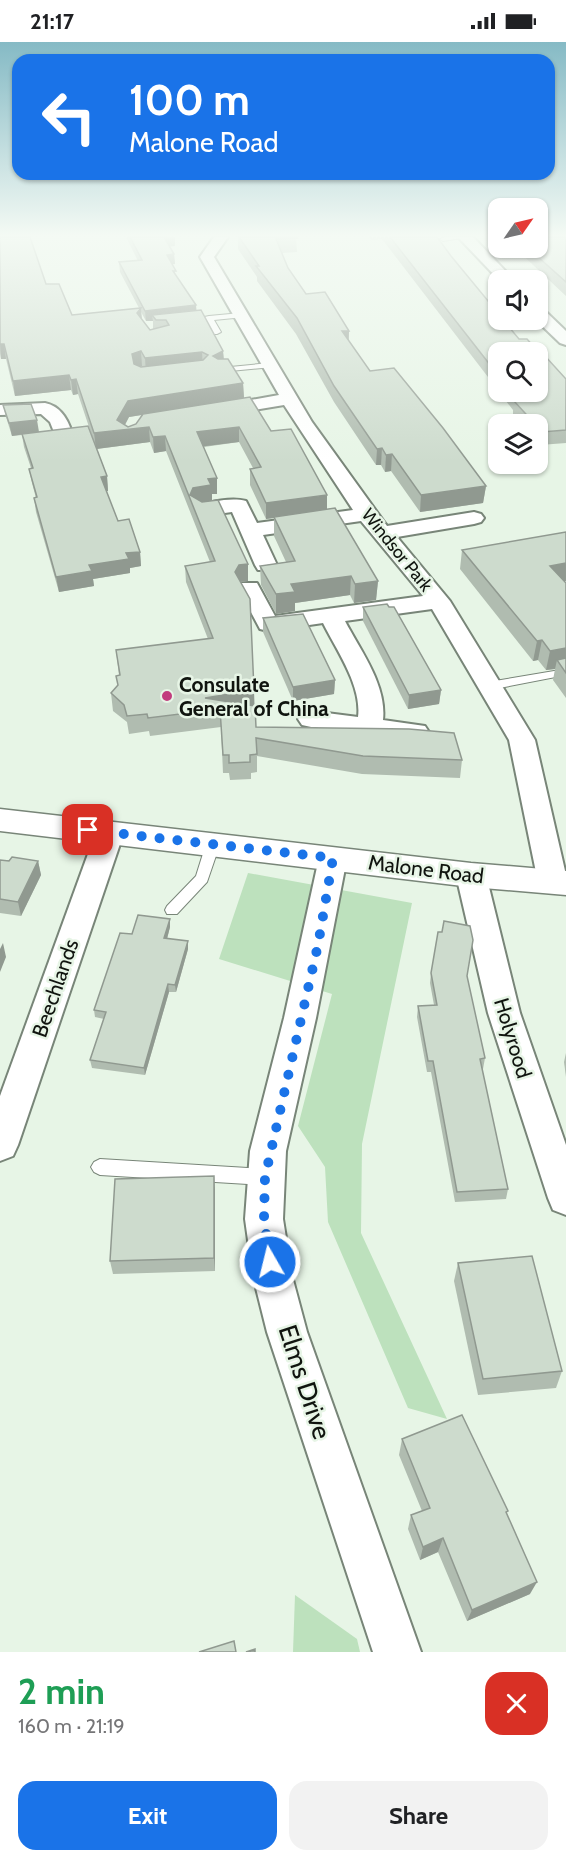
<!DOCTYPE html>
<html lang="en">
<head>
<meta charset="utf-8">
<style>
	body { margin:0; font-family:Cabin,sans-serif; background:#f2f2f2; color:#202124; height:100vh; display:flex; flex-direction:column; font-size:22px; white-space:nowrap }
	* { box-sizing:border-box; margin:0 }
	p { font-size:20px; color:#757577 }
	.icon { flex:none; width:33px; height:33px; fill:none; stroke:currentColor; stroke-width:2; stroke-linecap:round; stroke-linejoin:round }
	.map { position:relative; height:1610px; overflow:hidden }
	.sheet { display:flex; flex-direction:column; background:#fff; flex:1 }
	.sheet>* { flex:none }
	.top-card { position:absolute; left:12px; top:12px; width:543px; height:126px; border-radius:18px; box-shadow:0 2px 4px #0004; background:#1a73e8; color:#fff; overflow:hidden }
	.needle { width:39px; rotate:56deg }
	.tools { position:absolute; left:488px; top:156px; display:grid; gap:12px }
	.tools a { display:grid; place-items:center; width:60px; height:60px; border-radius:12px; background:#fff; box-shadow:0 2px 4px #0004; font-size:30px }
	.pin { position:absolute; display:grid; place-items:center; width:51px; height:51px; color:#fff; margin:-26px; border-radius:12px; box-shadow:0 3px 9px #0006 }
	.me { position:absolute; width:66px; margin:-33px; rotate:352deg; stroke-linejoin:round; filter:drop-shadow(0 0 4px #0008) }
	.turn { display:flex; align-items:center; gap:21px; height:126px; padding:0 18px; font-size:27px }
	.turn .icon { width:78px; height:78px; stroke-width:2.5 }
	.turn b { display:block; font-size:42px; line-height:51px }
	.round { display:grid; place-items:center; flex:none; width:63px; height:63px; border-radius:18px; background:#f2f2f2 }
	.head { display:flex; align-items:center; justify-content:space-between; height:102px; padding:0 18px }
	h1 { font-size:36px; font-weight:700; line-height:45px; color:#1e9e55 }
	.button { display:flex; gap:12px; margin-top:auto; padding:12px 18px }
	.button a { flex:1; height:69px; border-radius:18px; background:#1a73e8; color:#fff; font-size:24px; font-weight:700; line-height:69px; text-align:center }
	.button a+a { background:#f2f2f2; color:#202124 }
	.status { display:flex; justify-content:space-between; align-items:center; height:42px; padding:0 30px; background:#fff; direction:ltr }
	.status svg { height:16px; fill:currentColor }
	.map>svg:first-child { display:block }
</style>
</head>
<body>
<div class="status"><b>21:17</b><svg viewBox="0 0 49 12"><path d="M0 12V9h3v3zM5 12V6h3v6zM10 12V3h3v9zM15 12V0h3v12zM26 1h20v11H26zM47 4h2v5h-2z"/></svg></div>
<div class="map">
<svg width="566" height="1610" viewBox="0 0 566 1610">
	<rect width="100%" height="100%" fill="#e7f5e6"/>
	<g fill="#bde1bd">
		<polygon points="248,831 412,861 362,1102 361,1191 447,1377 408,1366 328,1180 325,1125 298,1084 332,952 219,917"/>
		<polygon points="295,1553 357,1597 360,1610 293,1610"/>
	</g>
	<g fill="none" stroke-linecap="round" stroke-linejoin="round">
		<g stroke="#788578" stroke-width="2">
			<g id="service">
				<polygon points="445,195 468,195 443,199 440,197"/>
				<polygon points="241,271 244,271 244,275 214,278 221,290 217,292 214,292 207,279 189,281 185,279 209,274"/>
				<polygon points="270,321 273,321 273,325 220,330 216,328 220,326"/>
				<polygon points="566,627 566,633 489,648 483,644 489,640"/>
				<polygon points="213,797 220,802 207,840 177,872 167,872 165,868 167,864 196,834 206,802"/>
				<polygon points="100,1117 265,1127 271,1130 274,1135 271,1140 265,1143 100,1133 94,1130 91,1125 94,1120"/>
			</g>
		</g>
		<g stroke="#788578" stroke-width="4">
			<g id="minor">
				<path d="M214 195H228L214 215 312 380 387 484 474 470 481 472 484 476 481 480 474 482 397 495 450 559 535 698 566 833 563 848 553 851 543 848 538 840 509 698 432 567 345 579C360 608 387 643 383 678L425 684 429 690 425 696C401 702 338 688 311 685L302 683 298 677 302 671 311 669 358 675C362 644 337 609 323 581L268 589 260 587 238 546 241 541H257L275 574 423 554 361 479 263 493 277 523 274 528H258L255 523 232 470 203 474 196 472 193 468 196 464C211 460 231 455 246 459L257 481 353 468 284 363 217 374 208 369 217 364 279 353 200 215Z"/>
				<polygon points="458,195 473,195 514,238 499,238"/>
				<polygon points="537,265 543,267 566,289 566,303 560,301 536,278"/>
				<path d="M45 361C60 364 68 377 72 391L70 395H56L50 380 41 372 0 373V363Z"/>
				<polygon points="110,780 120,783 124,790 18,1103 13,1114 0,1119 0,1054 96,790 100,783"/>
				<polygon points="333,806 343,809 347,816 316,976 286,1109 283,1177 292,1234 307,1290 421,1610 373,1610 267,1290 253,1234 245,1177 250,1109 284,976 319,816 323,809"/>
				<polygon points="471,822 481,826 486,833 520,971 566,1103 566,1173 553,1168 548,1156 488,971 456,833 461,826"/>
			</g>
		</g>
		<g stroke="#788578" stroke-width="3">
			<polygon id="secondary" points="0,767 471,821 566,829 566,853 471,845 0,789"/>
		</g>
		<use href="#service" fill="#fff" fill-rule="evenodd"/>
		<use href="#minor" fill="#fff" fill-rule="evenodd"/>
		<use href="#secondary" fill="#fff" fill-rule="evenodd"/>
	</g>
	<g fill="#b0bcb0" fill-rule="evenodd">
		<path d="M0 195 46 242 72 273 139 266 120 230 119 220 138 219 126 195H175V204H170L174 212 175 222H172L176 234 196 263V268L223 309 224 317 243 341 244 356 271 389 378 539 376 558 354 561 350 553 295 561V569L276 572 261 543 260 524 286 520 274 494V476L266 477 250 443V427L253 426 239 400 204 405 217 452H212V459L248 522V539L241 540 254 648 256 685 462 718 460 736 362 732 257 714V730L251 731V737L230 738 229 731H223L221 685 150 694 149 689 129 692 127 680 113 669 111 651 118 644 116 634 119 633 116 608 208 597 186 540 185 524 210 520 166 409 154 411 150 400 97 407 107 434 108 449H106L118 479 140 510 141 524 130 526V531L93 537 94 544 59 550 36 470 34 456H36L32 441 29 427 31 426 24 405 22 393 12 394 6 375 3 363 39 390 93 397 78 352 73 353 71 348 15 354 6 317H1L0 311ZM141 270 146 279H153V287L150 288 142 277ZM142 373 136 382 128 385 125 383 129 375Z"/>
		<polygon points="238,195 296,195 297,210 282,211 288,226 306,252 349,289 349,299 370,329 486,444 483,461 420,470 391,429 385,430 381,423 376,423 334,360 296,292 257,239 257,235 238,207"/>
		<polygon points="369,195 437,195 451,214 519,297 542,314 566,337 566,401 540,403 537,400 537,382 522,382 513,372 513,368 499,350 537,350 498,310 498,348 382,197 371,198"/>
		<polygon points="566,195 566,254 515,206 537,206"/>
		<polygon points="462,508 564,540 566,541 566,656 553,638 555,627 546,628 538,618 533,619 460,527"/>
		<polygon points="363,565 441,648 439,662 408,667 363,579"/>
		<polygon points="263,576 335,638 334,652 293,659 263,590"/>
		<polygon points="0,818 38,819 41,833 21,874 0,871"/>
		<polygon points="170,885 167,897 188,899 188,907 176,950 169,950 145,1033 92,1026 90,1018 104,977 95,975 94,968 132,892"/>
		<polygon points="431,931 467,934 485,1016 483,1027 482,1027 508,1147 506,1157 455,1160 431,1030 427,1030 417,975 418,964 434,963 430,941"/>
		<polygon points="566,1011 566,1035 564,1020"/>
		<polygon points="215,1148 215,1229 113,1232 110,1219"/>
		<polygon points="458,1221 562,1329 556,1346 478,1353 454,1239"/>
		<polygon points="402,1397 507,1472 530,1552 467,1579 438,1510 420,1518 408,1487 411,1473 422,1469 399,1413"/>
	</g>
	<g fill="#909990">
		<polygon points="164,195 175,195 175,204 165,205"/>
		<polygon points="174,212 175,222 167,223 167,213"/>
		<polygon points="196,263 197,274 152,273 153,279 146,279 145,269"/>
		<polygon points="141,266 142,281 137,271"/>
		<polygon points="342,289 349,289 348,304"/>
		<polygon points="0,302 4,302 6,317 1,317"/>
		<polygon points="141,309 142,324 134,326 132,312"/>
		<polygon points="223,309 224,323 213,314"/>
		<polygon points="202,310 203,325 146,331 145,316"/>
		<polygon points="69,333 71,348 15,354 13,339"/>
		<polygon points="76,337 78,352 73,353 71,338"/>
		<polygon points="243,341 244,356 129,375 122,388 149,385 150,400 96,407 94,391 117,378 128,359"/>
		<polygon points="37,378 39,390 12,394 9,381"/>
		<polygon points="239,385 239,400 198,405 197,390"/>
		<polygon points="165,394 166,409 154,411 153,395"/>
		<polygon points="382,406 381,423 376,423 377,407"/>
		<polygon points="392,412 391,429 385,430 386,413"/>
		<polygon points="107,434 108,449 103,449 101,435"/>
		<polygon points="217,436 217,452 212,452 212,459 194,463 190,453 193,446 208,437"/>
		<polygon points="486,444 483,461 420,470 421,453"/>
		<polygon points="327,453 327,469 266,477 266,461"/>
		<polygon points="140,510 141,524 130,526 130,531 93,537 94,544 59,550 56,535 89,523 126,511"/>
		<polygon points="566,521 566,539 547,543 550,524"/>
		<polygon points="248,522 248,539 239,540 235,530 239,523"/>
		<polygon points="351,534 350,553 295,561 295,569 276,572 276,552 291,542"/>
		<polygon points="378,539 376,558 354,561 355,542"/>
		<polygon points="542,598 538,618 533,619 537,599"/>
		<polygon points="566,606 566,625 557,618 555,627 546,628 550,609"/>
		<polygon points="335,638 334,652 293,659 293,645"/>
		<polygon points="254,648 254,665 220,667 205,656"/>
		<polygon points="441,648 439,662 408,667 409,653"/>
		<polygon points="38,819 41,833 21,874 18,860"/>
		<polygon points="170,877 170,885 165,904 164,896"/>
		<polygon points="188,899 188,907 176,950 175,943"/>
		<polygon points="3,901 6,915 0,930 0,907"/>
		<polygon points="168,942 169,950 145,1033 144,1026"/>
		<polygon points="214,1134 215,1148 215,1229 214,1216"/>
		<polygon points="443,1496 438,1510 420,1518 423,1505"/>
		<polygon points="537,1540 530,1552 467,1579 472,1568"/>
	</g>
	<g fill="#cddbcd" stroke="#909990" stroke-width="1.5" fill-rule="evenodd">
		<path d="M0 195H30L46 242H59L72 273 141 266 137 271 150 288 169 283 166 278H156L152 273 201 268 223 309 213 314 218 317H228L243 341 128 359 117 378 128 385 136 382 143 372 250 355 271 389 291 387 327 453 266 461 250 427 261 425 239 385 197 390 217 436 208 437 211 443 193 446 190 453 202 460 218 458 248 522 239 523 235 530 250 557 254 648 205 656 255 664 256 685 409 687 454 691 462 718 363 714 256 696 257 712 250 713V720L229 721V713H223L220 667 148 676 147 672 127 674 124 663 111 651 118 643 116 634 120 633 116 608 213 596 185 524 215 519 165 394 153 395 149 385 94 391 76 337 71 338 69 333 13 339 4 302H0ZM141 309 145 316 202 310 208 313 203 318 141 325 134 322 132 312Z"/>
		<polygon points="130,195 168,195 164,195 174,212 167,213 176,229 173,229 196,263 145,269 119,220 142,218"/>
		<polygon points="239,195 296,195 297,196 276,197 288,226 306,252 325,250 349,289 342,289 370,329 394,326 443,386 486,444 421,453 392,412 386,413 382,406 377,407 334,344 297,276 256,224 259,224"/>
		<polygon points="390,195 437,195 451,214 498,271 498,278 503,278 519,297 527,297 542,314 545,314 566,337 566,388 542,390 537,385 537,382 535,382 514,359 518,359 511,350 537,350 537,310 498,310 498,333"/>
		<polygon points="537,195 566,195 566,240 528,206 537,206"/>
		<polygon points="31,362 37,378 9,381 3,363"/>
		<polygon points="88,384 107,434 101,435 118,479 129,477 140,510 126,511 129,517 89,523 92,529 56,535 34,456 37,455 29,427 33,426 22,392"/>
		<polygon points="335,466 378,539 355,542 351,534 291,542 295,550 276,552 260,524 295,519 274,475"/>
		<polygon points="566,490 566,521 550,524 566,541 566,606 550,609 542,598 537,599 462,508"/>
		<polygon points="387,562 389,565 394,565 441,648 409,653 363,565"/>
		<polygon points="303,572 335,638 293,645 263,576"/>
		<polygon points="566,616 566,631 557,618"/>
		<polygon points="12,815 38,819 18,860 0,857 0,818 9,819"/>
		<polygon points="138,873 170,877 164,896 188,899 175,943 168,942 144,1026 90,1018 106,970 94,968 120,891 132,892"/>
		<polygon points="444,879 470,884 473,898 467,934 485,1016 480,1017 508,1147 457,1150 433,1019 428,1019 418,964 437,963 431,931 438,890 442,890"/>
		<polygon points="214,1134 214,1216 110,1219 115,1137"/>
		<polygon points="532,1214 562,1329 483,1337 458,1221"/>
		<polygon points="462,1373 508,1469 506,1470 537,1540 472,1568 443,1496 423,1505 411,1473 430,1466 402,1397"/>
		<polygon points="234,1599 236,1610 199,1610"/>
		<polygon points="255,1607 255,1610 246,1610"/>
	</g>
	<linearGradient id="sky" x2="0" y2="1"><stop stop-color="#85bac5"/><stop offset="0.46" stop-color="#f4faf4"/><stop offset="1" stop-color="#f4faf4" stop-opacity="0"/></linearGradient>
	<rect width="566" height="420" fill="url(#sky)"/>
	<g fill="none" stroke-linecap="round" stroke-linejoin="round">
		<polyline stroke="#1a73e8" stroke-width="10" stroke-dasharray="0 18" points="88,788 333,816 318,903 265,1135 264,1176 270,1220"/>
	</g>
	<circle fill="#c23c7e" stroke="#e7f5e6" stroke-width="2" cx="167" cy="654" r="6"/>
	<g text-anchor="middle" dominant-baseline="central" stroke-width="5" stroke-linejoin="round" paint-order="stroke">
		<g font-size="18" fill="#10140f" stroke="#e7f5e6">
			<text transform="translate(397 508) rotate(51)">Windsor Park</text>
		</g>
		<g font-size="21" font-weight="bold" fill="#10140f" stroke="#e7f5e6" text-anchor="start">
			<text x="179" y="642">Consulate<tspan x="179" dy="24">General of China</tspan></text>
		</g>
		<g font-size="21" fill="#10140f" stroke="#e7f5e6">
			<text transform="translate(426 827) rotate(7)">Malone Road</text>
			<text transform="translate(55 946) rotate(-71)">Beechlands</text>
			<text transform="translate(513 996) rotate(73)">Holyrood</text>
		</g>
		<g font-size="26" fill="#10140f" stroke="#e7f5e6">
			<text transform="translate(305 1340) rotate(72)">Elms Drive</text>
		</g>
	</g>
</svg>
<div class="tools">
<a><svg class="needle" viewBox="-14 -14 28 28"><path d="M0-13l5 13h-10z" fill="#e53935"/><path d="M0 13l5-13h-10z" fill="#757577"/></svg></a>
<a><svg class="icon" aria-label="sound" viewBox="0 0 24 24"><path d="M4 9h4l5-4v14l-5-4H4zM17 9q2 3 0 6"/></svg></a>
<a><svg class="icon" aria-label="search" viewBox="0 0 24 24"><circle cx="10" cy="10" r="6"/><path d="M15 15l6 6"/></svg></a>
<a><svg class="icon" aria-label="layers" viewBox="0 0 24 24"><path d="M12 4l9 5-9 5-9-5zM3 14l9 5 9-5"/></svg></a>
</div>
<div class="pin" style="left:88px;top:788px;background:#d93025"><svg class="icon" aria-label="arrive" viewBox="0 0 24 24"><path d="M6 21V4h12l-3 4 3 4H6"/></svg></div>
<svg class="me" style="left:270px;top:1220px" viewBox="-20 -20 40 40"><circle r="17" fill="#1a73e8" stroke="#fff" stroke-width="3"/><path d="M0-11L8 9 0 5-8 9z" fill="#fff"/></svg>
<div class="top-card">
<div class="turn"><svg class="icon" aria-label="left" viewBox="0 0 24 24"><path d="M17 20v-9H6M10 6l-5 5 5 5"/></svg><div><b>100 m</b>Malone Road</div></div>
</div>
</div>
<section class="sheet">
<div class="head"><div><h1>2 min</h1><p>160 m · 21:19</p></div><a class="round" style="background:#d93025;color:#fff"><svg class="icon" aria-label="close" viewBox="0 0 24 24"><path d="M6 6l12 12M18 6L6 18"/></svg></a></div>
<div class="button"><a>Exit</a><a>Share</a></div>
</section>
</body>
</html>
